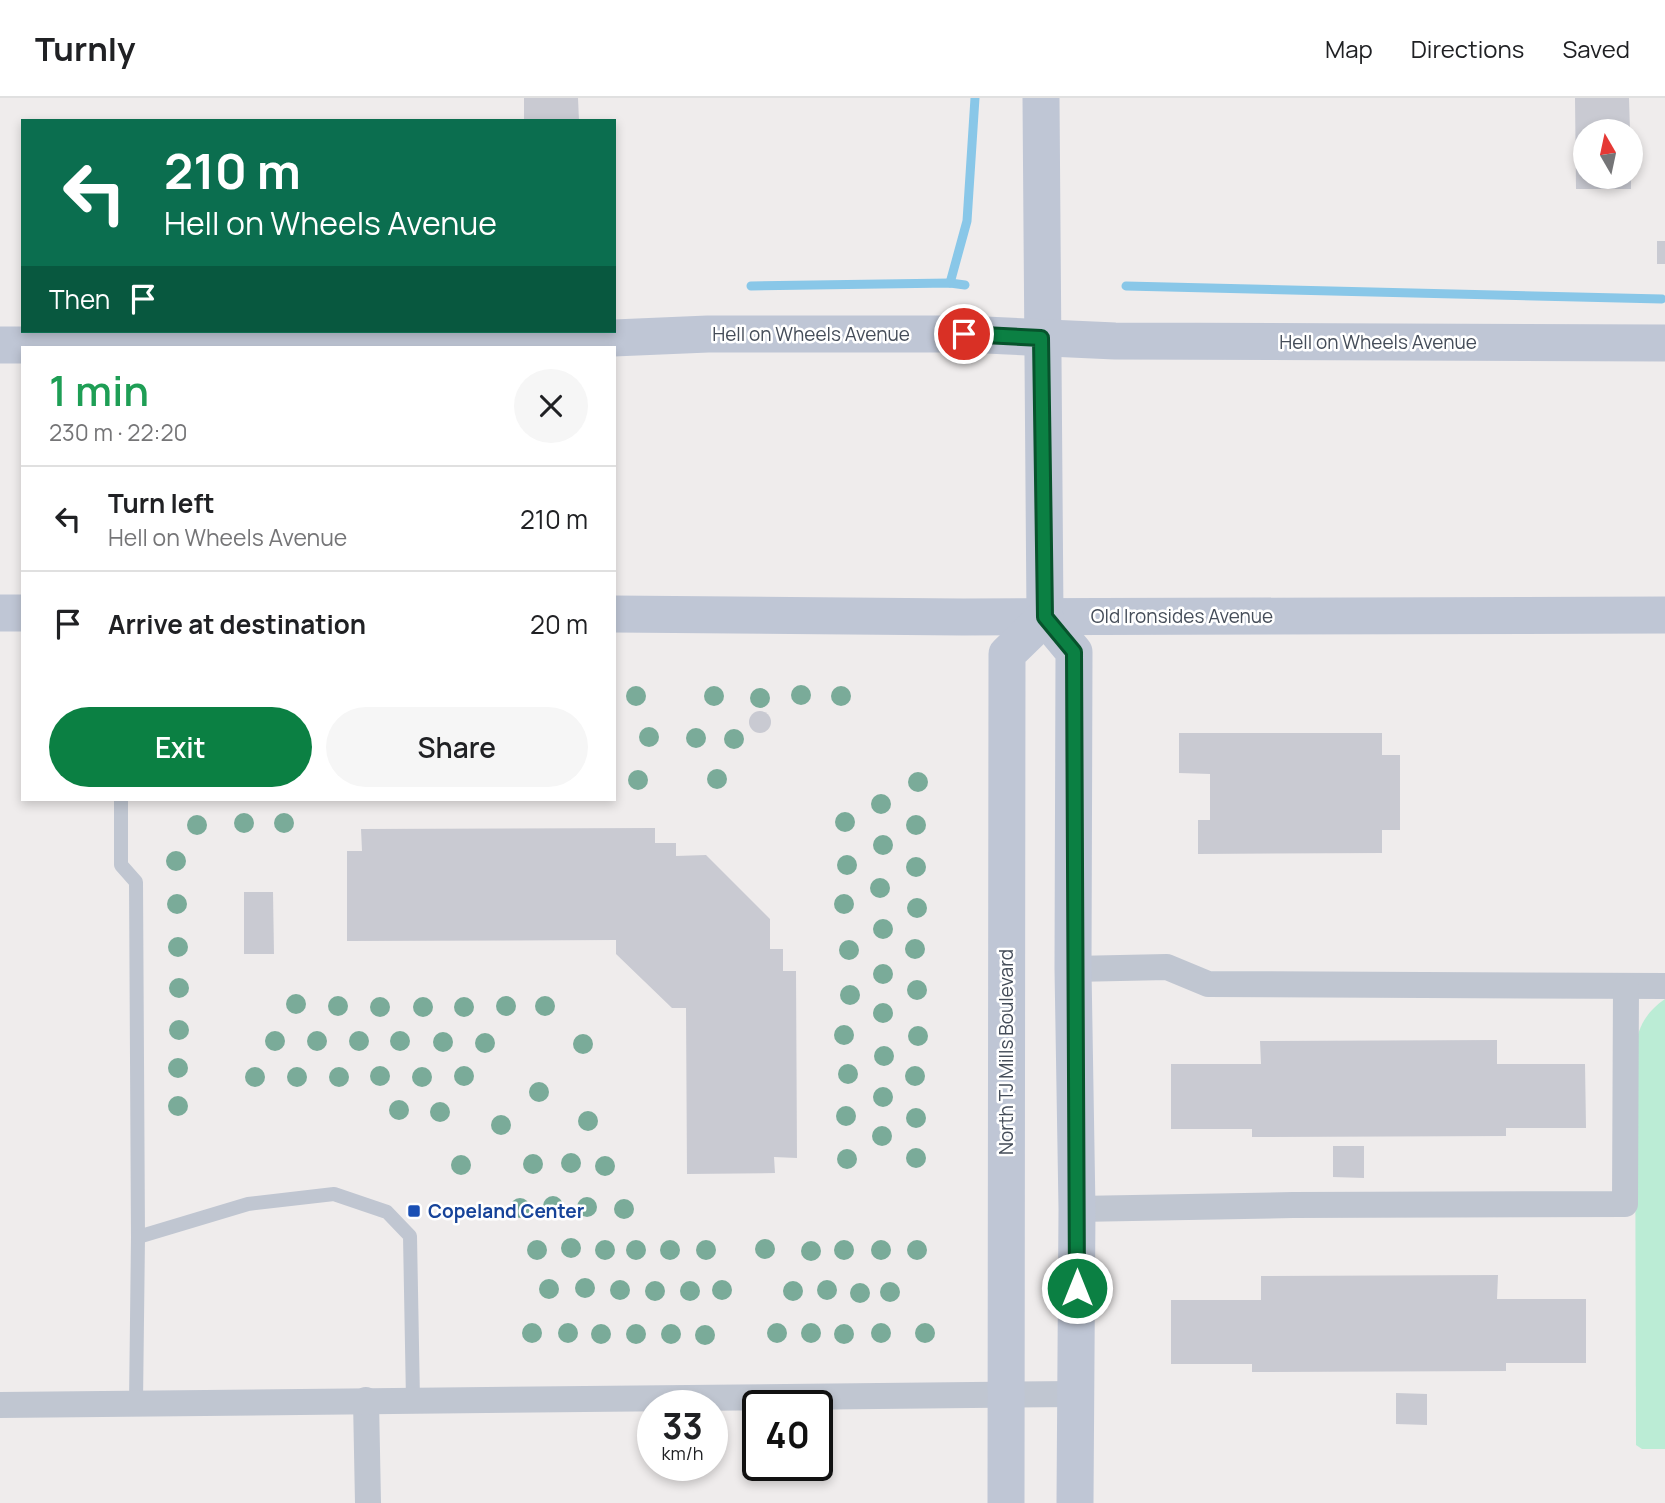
<!DOCTYPE html>
<html lang="en">
<head>
<meta charset="utf-8">
<style>
	body { margin:0; font-family:Manrope,sans-serif; background:#f6f6f6; color:#202124; height:100vh; display:flex; flex-direction:column; font-size:26px; white-space:nowrap }
	* { box-sizing:border-box; margin:0 }
	p { font-size:23px; color:#757577 }
	.icon { flex:none; width:38px; height:38px; fill:none; stroke:currentColor; stroke-width:2; stroke-linecap:round; stroke-linejoin:round }
	.map { position:relative; flex:1; overflow:hidden }
	.sheet { position:absolute; left:21px; top:248px; width:595px; height:455px; display:flex; flex-direction:column; background:#fff; border-radius:0px; box-shadow:0 4px 10px #0003 }
	.sheet>* { flex:none }
	.hud { position:absolute; left:21px; top:21px; width:595px; height:214px; border-radius:0px; box-shadow:0 4px 10px #0003; background:#0b6e4f; color:#fff; overflow:hidden }
	.needle { width:46px; rotate:351deg }
	.buttons { position:absolute; left:1573px; top:21px; display:grid; gap:14px }
	.buttons a { display:grid; place-items:center; width:70px; height:70px; border-radius:50%; background:#fff; box-shadow:0 4px 10px #0003; font-size:35px }
	.speed { position:absolute; left:637px; top:1292px; display:flex; gap:14px; font-size:35px; font-weight:700; text-align:center }
	.speed>* { display:grid; place-content:center; width:91px; height:91px; border-radius:50%; background:#fff; box-shadow:0 4px 10px #0003; line-height:1 }
	.speed small { font-size:18px; font-weight:400 }
	.speed .limit { border:4px solid #111; border-radius:10px; background:#fff; color:#111 }
	.pin { position:absolute; display:grid; place-items:center; width:60px; height:60px; color:#fff; margin:-30px; border:4px solid #fff; border-radius:50%; box-shadow:0 2px 7px #0007 }
	.me { position:absolute; width:77px; margin:-38px; rotate:0deg; stroke-linejoin:round; filter:drop-shadow(0 0 5px #0008) }
	.turn { display:flex; align-items:center; gap:24px; height:147px; padding:0 28px; font-size:32px }
	.turn .icon { width:91px; height:91px; stroke-width:2.5 }
	.turn b { display:block; font-size:49px; line-height:60px }
	.then { display:flex; align-items:center; height:66px; padding:0 28px; background:#0003; gap:14px; font-size:26px }
	.round { display:grid; place-items:center; flex:none; width:74px; height:74px; border-radius:37px; background:#f6f6f6 }
	.headline { display:flex; align-items:center; justify-content:space-between; height:119px; padding:0 28px }
	h1 { font-size:42px; font-weight:600; line-height:52px; color:#1e9e55 }
	.button { display:flex; gap:14px; margin-top:auto; padding:14px 28px }
	.button a { flex:1; height:80px; border-radius:42px; background:#0b8043; color:#fff; font-size:28px; font-weight:600; line-height:80px; text-align:center }
	.button a+a { background:#f6f6f6; color:#202124 }
	ul { padding:0; list-style:none }
	li { display:flex; align-items:center; gap:21px; height:105px; padding:0 28px; border-top:2px solid #e0e0e0 }
	li div { flex:1 }
	li b { display:block; font-size:26px }
	li em { font-style:normal }
	header { display:flex; align-items:center; gap:42px; box-sizing:border-box; height:98px; padding:0 35px; background:#fff; border-bottom:2px solid #e0e0e0 }
	header strong { font-size:33px }
	nav { display:flex; gap:38px; margin-inline-start:auto; font-size:24px }
	.map>svg:first-child { display:block }
</style>
</head>
<body>
<header>
<strong>Turnly</strong>
<nav><a>Map</a><a>Directions</a><a>Saved</a></nav>
</header>
<div class="map">
<svg width="1665" height="1405" viewBox="0 0 1665 1405">
	<rect width="100%" height="100%" fill="#efecec"/>
	<path fill="#bbecd5" d="M1665 901V1351H1642L1636 1347 1635 953C1637 930 1646 914 1665 901Z"/>
	<g fill="none" stroke-linecap="round" stroke-linejoin="round">
		<g stroke="#89c7e8" stroke-width="9">
			<polyline points="950,185 967,123 975,0"/>
			<polyline points="751,188 950,185 965,187"/>
			<polyline points="1126,188 1662,201"/>
		</g>
	</g>
	<g fill="#c9cad2">
		<polygon points="524,0 578,0 579,23 524,23"/>
		<polygon points="1575,0 1629,0 1630,33 1586,33 1586,79 1631,79 1631,91 1576,91"/>
		<rect x="1657" y="143" width="8" height="23"/>
		<circle cx="760" cy="624" r="11"/>
		<polygon points="1179,635 1382,635 1382,657 1400,657 1400,732 1382,732 1382,755 1198,756 1198,722 1210,722 1210,676 1179,675"/>
		<polygon points="655,730 655,745 676,745 676,758 706,757 770,821 770,851 783,851 783,873 796,873 797,1060 774,1059 775,1075 687,1076 686,910 672,910 616,856 616,842 347,843 347,753 362,753 361,731"/>
		<polygon points="244,794 273,794 274,856 244,856"/>
		<polygon points="1497,942 1497,966 1585,966 1586,1030 1506,1030 1506,1038 1252,1039 1252,1031 1171,1031 1171,966 1261,966 1260,943"/>
		<polygon points="1333,1048 1364,1048 1364,1080 1333,1079"/>
		<polygon points="1498,1177 1497,1201 1586,1201 1586,1265 1506,1265 1506,1273 1252,1274 1252,1266 1171,1266 1171,1202 1261,1202 1261,1178"/>
		<polygon points="1396,1295 1427,1296 1427,1327 1396,1326"/>
	</g>
	<g fill="none" stroke-linecap="round" stroke-linejoin="round">
		<g stroke="#c0c6d1" stroke-width="14">
			<polyline points="121,702 121,767 136,784 138,1139 136,1305"/>
			<polyline points="138,1139 248,1106 334,1096 387,1114 410,1138 413,1302"/>
		</g>
		<g stroke="#c0c6d1" stroke-width="26">
			<polyline points="1073,871 1167,869 1208,886 1665,888"/>
			<polyline points="1077,1111 1293,1107 1625,1106 1626,889"/>
			<polyline points="366,1302 368,1405"/>
			<polyline points="0,1307 1076,1296"/>
		</g>
		<g stroke="#bfc6d5" stroke-width="37">
			<polyline points="1041,0 1045,519 1074,554 1073,871 1077,1111 1075,1405"/>
			<polyline points="0,247 450,247 708,236 964,236 1115,243 1665,245"/>
			<polyline points="0,515 23,515"/>
			<polyline points="614,516 963,519 1665,517"/>
			<polyline points="1006,1405 1007,556 1045,519"/>
		</g>
	</g>
	<g fill="#7aab99">
		<circle cx="801" cy="597" r="10"/>
		<circle cx="636" cy="598" r="10"/>
		<circle cx="714" cy="598" r="10"/>
		<circle cx="841" cy="598" r="10"/>
		<circle cx="760" cy="600" r="10"/>
		<circle cx="649" cy="639" r="10"/>
		<circle cx="696" cy="640" r="10"/>
		<circle cx="734" cy="641" r="10"/>
		<circle cx="717" cy="681" r="10"/>
		<circle cx="638" cy="682" r="10"/>
		<circle cx="918" cy="684" r="10"/>
		<circle cx="881" cy="706" r="10"/>
		<circle cx="845" cy="724" r="10"/>
		<circle cx="244" cy="725" r="10"/>
		<circle cx="284" cy="725" r="10"/>
		<circle cx="197" cy="727" r="10"/>
		<circle cx="916" cy="727" r="10"/>
		<circle cx="883" cy="747" r="10"/>
		<circle cx="176" cy="763" r="10"/>
		<circle cx="847" cy="767" r="10"/>
		<circle cx="916" cy="769" r="10"/>
		<circle cx="880" cy="790" r="10"/>
		<circle cx="177" cy="806" r="10"/>
		<circle cx="844" cy="806" r="10"/>
		<circle cx="917" cy="810" r="10"/>
		<circle cx="883" cy="831" r="10"/>
		<circle cx="178" cy="849" r="10"/>
		<circle cx="915" cy="851" r="10"/>
		<circle cx="849" cy="852" r="10"/>
		<circle cx="883" cy="876" r="10"/>
		<circle cx="179" cy="890" r="10"/>
		<circle cx="917" cy="892" r="10"/>
		<circle cx="850" cy="897" r="10"/>
		<circle cx="296" cy="906" r="10"/>
		<circle cx="338" cy="908" r="10"/>
		<circle cx="506" cy="908" r="10"/>
		<circle cx="545" cy="908" r="10"/>
		<circle cx="380" cy="909" r="10"/>
		<circle cx="423" cy="909" r="10"/>
		<circle cx="464" cy="909" r="10"/>
		<circle cx="883" cy="915" r="10"/>
		<circle cx="179" cy="932" r="10"/>
		<circle cx="844" cy="937" r="10"/>
		<circle cx="918" cy="938" r="10"/>
		<circle cx="275" cy="943" r="10"/>
		<circle cx="317" cy="943" r="10"/>
		<circle cx="359" cy="943" r="10"/>
		<circle cx="400" cy="943" r="10"/>
		<circle cx="443" cy="944" r="10"/>
		<circle cx="485" cy="945" r="10"/>
		<circle cx="583" cy="946" r="10"/>
		<circle cx="884" cy="958" r="10"/>
		<circle cx="178" cy="970" r="10"/>
		<circle cx="848" cy="976" r="10"/>
		<circle cx="380" cy="978" r="10"/>
		<circle cx="464" cy="978" r="10"/>
		<circle cx="915" cy="978" r="10"/>
		<circle cx="255" cy="979" r="10"/>
		<circle cx="297" cy="979" r="10"/>
		<circle cx="339" cy="979" r="10"/>
		<circle cx="422" cy="979" r="10"/>
		<circle cx="539" cy="994" r="10"/>
		<circle cx="883" cy="999" r="10"/>
		<circle cx="178" cy="1008" r="10"/>
		<circle cx="399" cy="1012" r="10"/>
		<circle cx="440" cy="1014" r="10"/>
		<circle cx="846" cy="1018" r="10"/>
		<circle cx="916" cy="1020" r="10"/>
		<circle cx="588" cy="1023" r="10"/>
		<circle cx="501" cy="1027" r="10"/>
		<circle cx="882" cy="1038" r="10"/>
		<circle cx="916" cy="1060" r="10"/>
		<circle cx="847" cy="1061" r="10"/>
		<circle cx="571" cy="1065" r="10"/>
		<circle cx="533" cy="1066" r="10"/>
		<circle cx="461" cy="1067" r="10"/>
		<circle cx="605" cy="1068" r="10"/>
		<circle cx="553" cy="1108" r="10"/>
		<circle cx="587" cy="1109" r="10"/>
		<circle cx="520" cy="1110" r="10"/>
		<circle cx="624" cy="1111" r="10"/>
		<circle cx="571" cy="1150" r="10"/>
		<circle cx="765" cy="1151" r="10"/>
		<circle cx="537" cy="1152" r="10"/>
		<circle cx="605" cy="1152" r="10"/>
		<circle cx="636" cy="1152" r="10"/>
		<circle cx="670" cy="1152" r="10"/>
		<circle cx="706" cy="1152" r="10"/>
		<circle cx="844" cy="1152" r="10"/>
		<circle cx="881" cy="1152" r="10"/>
		<circle cx="917" cy="1152" r="10"/>
		<circle cx="811" cy="1153" r="10"/>
		<circle cx="585" cy="1190" r="10"/>
		<circle cx="549" cy="1191" r="10"/>
		<circle cx="620" cy="1192" r="10"/>
		<circle cx="722" cy="1192" r="10"/>
		<circle cx="827" cy="1192" r="10"/>
		<circle cx="655" cy="1193" r="10"/>
		<circle cx="690" cy="1193" r="10"/>
		<circle cx="793" cy="1193" r="10"/>
		<circle cx="890" cy="1194" r="10"/>
		<circle cx="860" cy="1195" r="10"/>
		<circle cx="532" cy="1235" r="10"/>
		<circle cx="568" cy="1235" r="10"/>
		<circle cx="777" cy="1235" r="10"/>
		<circle cx="811" cy="1235" r="10"/>
		<circle cx="881" cy="1235" r="10"/>
		<circle cx="925" cy="1235" r="10"/>
		<circle cx="601" cy="1236" r="10"/>
		<circle cx="636" cy="1236" r="10"/>
		<circle cx="671" cy="1236" r="10"/>
		<circle cx="844" cy="1236" r="10"/>
		<circle cx="705" cy="1237" r="10"/>
	</g>
	<g fill="none" stroke-linecap="round" stroke-linejoin="round">
		<g stroke="#07532c" stroke-width="18">
			<polyline id="route" points="964,236 1041,240 1045,519 1074,554 1077,1190"/>
		</g>
		<use href="#route" stroke="#0b8043" stroke-width="12"/>
	</g>
	<rect fill="#1a4fb4" stroke="#fff" stroke-width="2.5" x="407" y="1106" width="14" height="14" rx="3.5"/>
	<g text-anchor="middle" dominant-baseline="central" stroke-width="5" stroke-linejoin="round" paint-order="stroke">
		<g font-size="19" fill="#454d59" stroke="#fff">
			<text x="811" y="236">Hell on Wheels Avenue</text>
			<text x="1378" y="244">Hell on Wheels Avenue</text>
			<text x="1182" y="518">Old Ironsides Avenue</text>
			<text transform="translate(1006 954) rotate(-90)">North TJ Mills Boulevard</text>
		</g>
		<g font-size="19" font-weight="bold" fill="#164399" stroke="#fff" text-anchor="start">
			<text x="428" y="1113">Copeland Center</text>
		</g>
	</g>
</svg>
<div class="buttons">
<a><svg class="needle" viewBox="-14 -14 28 28"><path d="M0-13l5 13h-10z" fill="#e53935"/><path d="M0 13l5-13h-10z" fill="#757577"/></svg></a>
</div>
<div class="speed"><div>33<small>km/h</small></div><div class="limit">40</div></div>
<div class="pin" style="left:964px;top:236px;background:#d93025"><svg class="icon" aria-label="arrive" viewBox="0 0 24 24"><path d="M6 21V4h12l-3 4 3 4H6"/></svg></div>
<svg class="me" style="left:1077px;top:1190px" viewBox="-20 -20 40 40"><circle r="17" fill="#0b8043" stroke="#fff" stroke-width="3"/><path d="M0-11L8 9 0 5-8 9z" fill="#fff"/></svg>
<div class="hud">
<div class="turn"><svg class="icon" aria-label="left" viewBox="0 0 24 24"><path d="M17 20v-9H6M10 6l-5 5 5 5"/></svg><div><b>210 m</b>Hell on Wheels Avenue</div></div>
<div class="then">Then<svg class="icon" aria-label="arrive" viewBox="0 0 24 24"><path d="M6 21V4h12l-3 4 3 4H6"/></svg></div>
</div>
<section class="sheet">
<div class="headline"><div><h1>1 min</h1><p>230 m · 22:20</p></div><a class="round"><svg class="icon" aria-label="close" viewBox="0 0 24 24"><path d="M6 6l12 12M18 6L6 18"/></svg></a></div>
<ul>
<li><svg class="icon" aria-label="left" viewBox="0 0 24 24"><path d="M17 20v-9H6M10 6l-5 5 5 5"/></svg><div><b>Turn left</b><p>Hell on Wheels Avenue</p></div><em>210 m</em></li>
<li><svg class="icon" aria-label="arrive" viewBox="0 0 24 24"><path d="M6 21V4h12l-3 4 3 4H6"/></svg><div><b>Arrive at destination</b></div><em>20 m</em></li>
</ul>
<div class="button"><a>Exit</a><a>Share</a></div>
</section>
</div>
</body>
</html>
